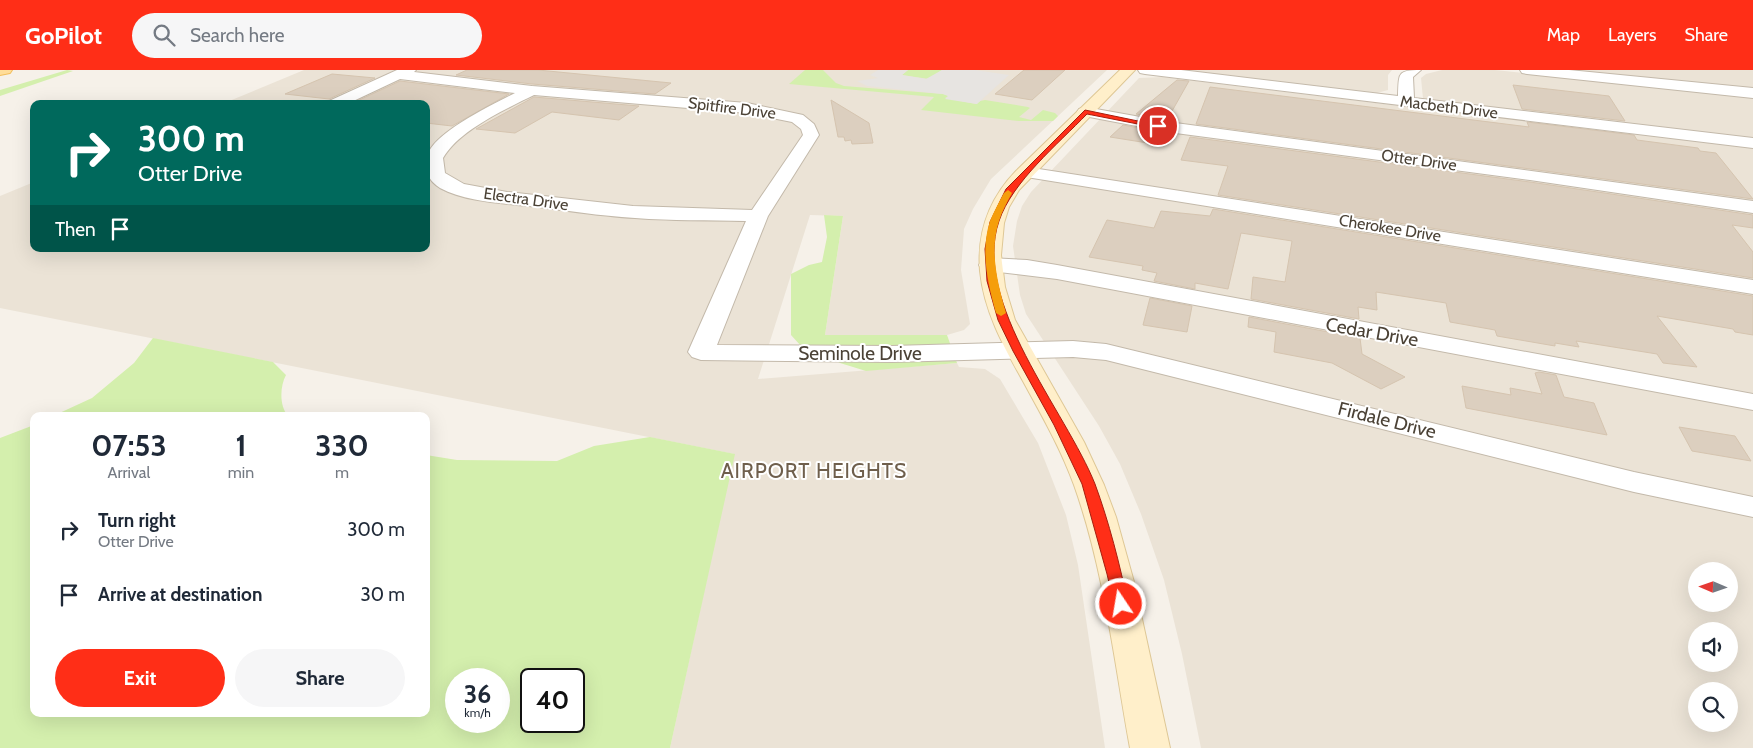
<!DOCTYPE html>
<html lang="en">
<head>
<meta charset="utf-8">
<style>
	body { margin:0; font-family:Cabin,sans-serif; background:#f6f6f7; color:#1f2937; height:100vh; display:flex; flex-direction:column; font-size:19px; white-space:nowrap }
	* { box-sizing:border-box; margin:0 }
	p { font-size:16px; color:#747a83 }
	.icon { flex:none; width:28px; height:28px; fill:none; stroke:currentColor; stroke-width:2; stroke-linecap:round; stroke-linejoin:round }
	.map { position:relative; flex:1; overflow:hidden }
	.sheet { position:absolute; left:30px; top:342px; width:400px; height:305px; display:flex; flex-direction:column; background:#fff; border-radius:10px; box-shadow:0 5px 20px #0002 }
	.sheet>* { flex:none }
	.hud { position:absolute; left:30px; top:30px; width:400px; height:152px; border-radius:10px; box-shadow:0 5px 20px #0002; background:#00695c; color:#fff; overflow:hidden }
	.needle { width:32px; rotate:272deg }
	.fabs { position:absolute; left:1688px; top:492px; display:grid; gap:10px }
	.fabs a { display:grid; place-items:center; width:50px; height:50px; border-radius:50%; background:#fff; box-shadow:0 5px 20px #0002; font-size:25px }
	.speed { position:absolute; left:445px; top:598px; display:flex; gap:10px; font-size:25px; font-weight:700; text-align:center }
	.speed>* { display:grid; place-content:center; width:65px; height:65px; border-radius:50%; background:#fff; box-shadow:0 5px 20px #0002; line-height:1 }
	.speed small { font-size:12px; font-weight:400 }
	.speed .limit { border:2px solid #111; border-radius:8px; background:#fff; color:#111 }
	.pin { position:absolute; display:grid; place-items:center; width:42px; height:42px; color:#fff; margin:-21px; border:2px solid #fff; border-radius:50%; box-shadow:0 1px 5px #0007 }
	.me { position:absolute; width:55px; margin:-28px; rotate:348deg; stroke-linejoin:round; filter:drop-shadow(0 0 4px #0008) }
	.turn { display:flex; align-items:center; gap:18px; height:105px; padding:0 25px; font-size:22px }
	.turn .icon { width:65px; height:65px; stroke-width:2.5 }
	.turn b { display:block; font-size:35px; line-height:42px }
	.then { display:flex; align-items:center; height:48px; padding:0 25px; background:#0003; gap:10px; font-size:19px }
	.eta { display:flex; justify-content:space-evenly; align-items:center; height:85px; text-align:center }
	.eta b { font-size:30px; font-weight:800; line-height:35px }
	.primary-button { display:flex; gap:10px; margin-top:auto; padding:10px 25px }
	.primary-button a { flex:1; height:58px; border-radius:30px; background:#ff2e17; color:#fff; font-size:20px; font-weight:800; line-height:58px; text-align:center }
	.primary-button a+a { background:#f6f6f7; color:#1f2937 }
	ul { padding:0; list-style:none }
	li { display:flex; align-items:center; gap:15px; height:65px; padding:0 25px }
	li div { flex:1 }
	li b { display:block; font-size:19px }
	li em { font-style:normal }
	header { display:flex; align-items:center; gap:30px; box-sizing:border-box; height:70px; padding:0 25px; background:#ff2e17; color:#fff }
	header strong { font-size:24px }
	nav { display:flex; gap:28px; margin-inline-start:auto; font-size:18px }
	.search { width:350px; height:45px; background:#f6f6f7; display:flex; align-items:center; gap:12px; box-sizing:border-box; padding:0 18px; border-radius:28px; color:#747a83; font-size:19px }
	.map>svg:first-child { display:block }
</style>
</head>
<body>
<header>
<strong>GoPilot</strong>
<div class="search"><svg class="icon" aria-label="search" viewBox="0 0 24 24"><circle cx="10" cy="10" r="6"/><path d="M15 15l6 6"/></svg>Search here</div>
<nav><a>Map</a><a>Layers</a><a>Share</a></nav>
</header>
<div class="map">
<svg width="1753" height="678" viewBox="0 0 1753 678">
	<rect width="100%" height="100%" fill="#f6f1e9"/>
	<g fill="#ebe3d6" fill-rule="evenodd">
		<polygon points="304,0 1107,0 991,109 973,139 964,159 961,200 970,254 964,260 947,265 825,265 843,146 810,145 758,309 957,293 959,297 985,299 1000,309 1038,373 1066,445 1078,495 1105,678 670,678 734,384 0,238 0,126 34,112 34,179 426,179 426,34 222,34"/>
		<polygon points="1184,0 1392,0 1388,5 1388,20 1377,23"/>
		<path d="M1442 0H1495L1753 28V678H1201L1182 584 1164 510 1141 444 1120 394 1099 356 1026 244 1020 225 1013 176 1017 151 1022 136 1031 122 1139 8 1163 7 1424 39 1421 8 1426 4ZM1696 501H1729V534H1696ZM1696 561H1729V594H1696ZM1696 621H1729V654H1696Z"/>
		<polygon points="1566,0 1753,0 1753,19"/>
	</g>
	<g fill="#d4efad" fill-rule="evenodd">
		<polygon points="67,0 73,1 0,26 0,20"/>
		<polygon points="805,0 823,0 836,13 844,16 943,24 949,26 945,28 976,34 980,31 985,30 1028,37 1030,38 1019,47 1031,50 1043,40 1055,43 1058,46 1053,51 1019,51 921,40 934,27 789,14"/>
		<polygon points="908,0 942,0 929,9 902,5"/>
		<polygon points="824,145 843,146 825,265 947,265 957,293 866,301 840,293 824,283 801,276 791,265 791,204 809,195 822,192 827,167"/>
		<path d="M153 268 273 292 286 305C280 316 279 336 288 346H53L92 328 134 293Z"/>
		<path d="M34 355V644H426V385L457 390 557 391 594 376 650 367 735 384 670 678H0V368ZM456 609H499V651H456ZM531 609H574V651H531Z"/>
	</g>
	<polygon fill="#e7e4e1" points="878,0 908,0 902,5 926,9 942,0 975,0 1009,5 977,34 945,29 948,26 943,24 867,16 857,11 878,8 870,5"/>
	<g fill="#dccfbf" stroke="#d5c4af">
		<polygon points="467,0 538,0 671,13 655,24 532,14 456,5"/>
		<polygon points="1024,0 1065,0 1032,30 995,24"/>
		<polygon points="332,4 375,8 329,29 285,24"/>
		<polygon points="1177,10 1189,11 1167,50 1136,44"/>
		<polygon points="400,11 509,24 452,56 426,53 426,34 355,32"/>
		<polygon points="1513,15 1609,26 1625,51 1522,39"/>
		<polygon points="1210,17 1529,57 1527,52 1634,65 1637,70 1698,78 1700,81 1716,83 1753,129 1196,54"/>
		<polygon points="534,27 639,36 619,50 552,42 515,63 476,59"/>
		<polygon points="831,30 869,53 873,73 852,74 851,70 845,71 844,67 838,67"/>
		<polygon points="1123,55 1160,62 1154,74 1110,67"/>
		<polygon points="1190,67 1530,112 1753,145 1753,158 1732,155 1753,182 1753,208 1218,125 1228,96 1181,90"/>
		<polygon points="1213,139 1753,226 1753,265 1735,262 1733,259 1657,246 1697,297 1663,293 1657,284 1576,271 1579,277 1555,273 1555,276 1497,266 1495,260 1450,252 1446,233 1376,222 1377,240 1358,237 1359,249 1251,229 1253,207 1285,212 1292,171 1241,163 1228,219 1195,213 1195,219 1154,211 1157,203 1142,200 1143,196 1089,187 1107,150 1154,158 1161,141 1210,146"/>
		<polygon points="1150,228 1192,236 1187,262 1143,255"/>
		<polygon points="1249,247 1360,268 1362,284 1405,307 1381,319 1332,293 1274,282 1276,262 1248,257"/>
		<polygon points="1539,302 1556,305 1564,327 1594,333 1607,365 1466,338 1462,316 1511,325 1510,318 1542,324 1535,303"/>
		<polygon points="1679,357 1735,366 1751,391 1692,381"/>
	</g>
	<g fill="none" stroke-linecap="round" stroke-linejoin="round">
		<g stroke="#c3b9aa" stroke-width="2">
			<g id="street">
				<path d="M397 0H416L414 2 532 16 747 33 803 45 814 54 819 65 768 146 717 275 892 276 1073 271 1106 274 1634 402 1753 427V447L1634 422 1106 290 1073 287 892 292 701 290 692 287 688 282 746 151C709 150 672 151 635 148 600 146 565 140 529 136 501 133 466 132 440 118 429 111 422 99 427 86 434 62 494 34 515 23L400 9 347 34H326L329 31ZM534 25 747 43 792 52 801 59 803 65 752 140 633 136 507 122 464 114 445 103 443 88C459 60 506 39 534 25Z"/>
				<path d="M1138 0H1181L1398 26C1399 3 1397 0 1421 0L1413 7 1414 28 1753 68V78L1145 4 1140 3Z"/>
				<polygon points="1520,0 1569,0 1753,18 1753,28 1527,4 1522,3"/>
				<polygon points="1085,37 1168,52 1753,131 1753,143 1530,110 1168,62 1079,45 1077,42 1079,39"/>
				<polygon points="1026,97 1753,210 1753,224 1020,106 1017,102 1020,98"/>
				<polygon points="990,188 1027,190 1057,195 1753,324 1753,340 1057,209 982,200 979,195 982,190"/>
			</g>
		</g>
		<g stroke="#dec795" stroke-width="2">
			<path id="secondary" d="M1120 0H1135L1019 120 1009 137 1004 153 1001 185 1005 217 1015 250 1084 372 1104 415 1116 447 1134 512 1170 678H1130C1114 590 1104 499 1074 415 1061 379 1042 346 1024 313 1004 277 984 242 980 201 977 162 989 129 1016 101Z"/>
		</g>
		<g stroke="#f2bd5b" stroke-width="2">
			<polygon id="primary" points="0,0 12,0 10,3 0,5"/>
		</g>
		<use href="#street" fill="#fff" fill-rule="evenodd"/>
		<use href="#secondary" fill="#ffefca" fill-rule="evenodd"/>
		<use href="#primary" fill="#fd9" fill-rule="evenodd"/>
	</g>
	<path fill="#ff2e17" stroke="#a61e0f" d="M1085 40 1162 56 1158 58 1087 44C1058 74 1012 112 999 151 971 232 1066 341 1095 414 1109 452 1120 495 1128 534L1126 538 1121 540 1116 538 1114 534 1107 504 1082 414 1054 355 1013 281 998 250 987 211 985 179 990 152 1006 119Z"/>
	<path fill="#f59e0b" d="M1008 120 1012 123C1007 132 1002 141 999 151 989 182 998 214 1006 243L1001 246 996 243C988 214 980 181 990 151 994 141 999 132 1004 123Z"/>
	<g text-anchor="middle" dominant-baseline="central" stroke-width="4" stroke-linejoin="round" paint-order="stroke">
		<g font-size="16" fill="#4b4236" stroke="#fff">
			<text transform="translate(1449 37) rotate(7)">Macbeth Drive</text>
			<text transform="translate(732 38) rotate(7)">Spitfire Drive</text>
			<text transform="translate(1419 90) rotate(8)">Otter Drive</text>
			<text transform="translate(526 129) rotate(8)">Electra Drive</text>
			<text transform="translate(1390 158) rotate(9)">Cherokee Drive</text>
		</g>
		<g font-size="19" fill="#4b4236" stroke="#fff">
			<text transform="translate(1372 262) rotate(10)">Cedar Drive</text>
			<text x="860" y="283">Seminole Drive</text>
			<text transform="translate(1387 350) rotate(14)">Firdale Drive</text>
		</g>
		<g font-size="21" letter-spacing="1" fill="#6f5f4c" stroke="#fff">
			<text x="814" y="400">AIRPORT HEIGHTS</text>
		</g>
	</g>
</svg>
<div class="fabs">
<a><svg class="needle" viewBox="-14 -14 28 28"><path d="M0-13l5 13h-10z" fill="#e53935"/><path d="M0 13l5-13h-10z" fill="#747a83"/></svg></a>
<a><svg class="icon" aria-label="sound" viewBox="0 0 24 24"><path d="M4 9h4l5-4v14l-5-4H4zM17 9q2 3 0 6"/></svg></a>
<a><svg class="icon" aria-label="search" viewBox="0 0 24 24"><circle cx="10" cy="10" r="6"/><path d="M15 15l6 6"/></svg></a>
</div>
<div class="speed"><div>36<small>km/h</small></div><div class="limit">40</div></div>
<div class="pin" style="left:1158px;top:56px;background:#d93025"><svg class="icon" aria-label="arrive" viewBox="0 0 24 24"><path d="M6 21V4h12l-3 4 3 4H6"/></svg></div>
<svg class="me" style="left:1121px;top:534px" viewBox="-20 -20 40 40"><circle r="17" fill="#ff2e17" stroke="#fff" stroke-width="3"/><path d="M0-11L8 9 0 5-8 9z" fill="#fff"/></svg>
<div class="hud">
<div class="turn"><svg class="icon" aria-label="right" viewBox="0 0 24 24"><path d="M7 20v-9h11M14 6l5 5-5 5"/></svg><div><b>300 m</b>Otter Drive</div></div>
<div class="then">Then<svg class="icon" aria-label="arrive" viewBox="0 0 24 24"><path d="M6 21V4h12l-3 4 3 4H6"/></svg></div>
</div>
<section class="sheet">
<div class="eta">
<div><b>07:53</b><p>Arrival</p></div>
<div><b>1</b><p>min</p></div>
<div><b>330</b><p>m</p></div>
</div>
<ul>
<li><svg class="icon" aria-label="right" viewBox="0 0 24 24"><path d="M7 20v-9h11M14 6l5 5-5 5"/></svg><div><b>Turn right</b><p>Otter Drive</p></div><em>300 m</em></li>
<li><svg class="icon" aria-label="arrive" viewBox="0 0 24 24"><path d="M6 21V4h12l-3 4 3 4H6"/></svg><div><b>Arrive at destination</b></div><em>30 m</em></li>
</ul>
<div class="primary-button"><a>Exit</a><a>Share</a></div>
</section>
</div>
</body>
</html>
